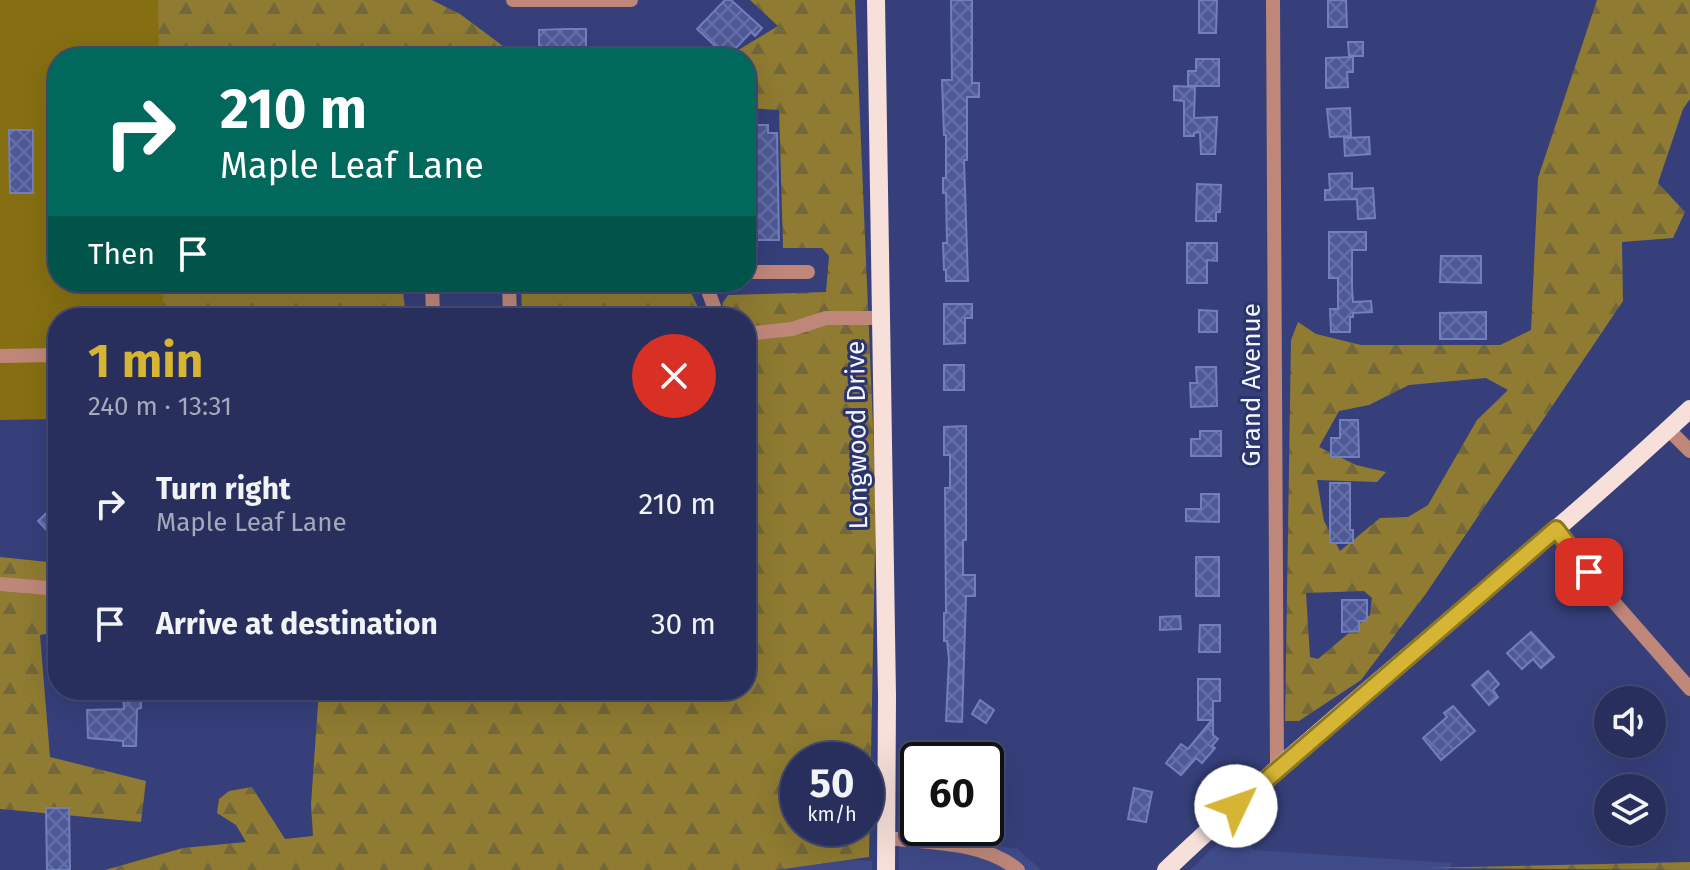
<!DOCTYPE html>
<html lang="en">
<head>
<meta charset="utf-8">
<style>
	body { margin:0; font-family:"Fira Sans",sans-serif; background:#303762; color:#f1f3f6; height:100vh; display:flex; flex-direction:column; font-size:30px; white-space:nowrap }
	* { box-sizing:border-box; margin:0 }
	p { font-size:26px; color:#a5a9bb }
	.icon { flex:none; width:44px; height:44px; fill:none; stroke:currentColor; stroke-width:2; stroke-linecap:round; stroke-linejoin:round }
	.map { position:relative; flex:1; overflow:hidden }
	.panel { position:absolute; left:48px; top:308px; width:708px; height:392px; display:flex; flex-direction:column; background:#282f5c; border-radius:32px; box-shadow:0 8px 32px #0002,0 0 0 2px #444a72 }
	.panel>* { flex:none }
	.banner { position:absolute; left:48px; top:48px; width:708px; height:244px; border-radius:32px; box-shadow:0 8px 32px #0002,0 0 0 2px #444a72; background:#00695c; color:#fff; overflow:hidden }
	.tools { position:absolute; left:1594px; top:686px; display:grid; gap:16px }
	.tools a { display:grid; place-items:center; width:72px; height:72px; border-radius:50%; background:#282f5c; box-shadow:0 8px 32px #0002,0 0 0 2px #444a72; font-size:40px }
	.speed { position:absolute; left:780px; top:742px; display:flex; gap:16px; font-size:40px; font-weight:700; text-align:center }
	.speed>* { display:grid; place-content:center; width:104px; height:104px; border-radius:50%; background:#282f5c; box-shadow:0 8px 32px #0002,0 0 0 2px #444a72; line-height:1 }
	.speed small { font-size:20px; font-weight:400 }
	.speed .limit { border:4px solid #111; border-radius:12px; background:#fff; color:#111 }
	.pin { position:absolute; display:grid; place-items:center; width:68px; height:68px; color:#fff; margin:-34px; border-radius:16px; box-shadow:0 4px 12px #0006 }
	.me { position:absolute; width:88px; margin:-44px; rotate:48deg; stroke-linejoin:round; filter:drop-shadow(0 0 6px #0008) }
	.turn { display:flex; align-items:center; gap:28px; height:168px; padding:0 40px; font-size:36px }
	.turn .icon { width:104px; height:104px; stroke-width:2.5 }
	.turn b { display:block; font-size:56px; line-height:68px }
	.then { display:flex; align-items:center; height:76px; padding:0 40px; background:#0003; gap:16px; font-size:30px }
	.round { display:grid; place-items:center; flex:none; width:84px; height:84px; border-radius:42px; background:#303762 }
	.overview { display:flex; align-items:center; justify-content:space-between; height:136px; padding:0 40px }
	h1 { font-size:48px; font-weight:700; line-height:60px; color:#d6b534 }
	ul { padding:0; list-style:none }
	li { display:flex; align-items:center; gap:24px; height:120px; padding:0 40px }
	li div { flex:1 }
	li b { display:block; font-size:30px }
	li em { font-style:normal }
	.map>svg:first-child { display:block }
</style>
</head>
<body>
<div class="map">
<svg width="1690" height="870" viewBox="0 0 1690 870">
	<defs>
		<pattern id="forest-firs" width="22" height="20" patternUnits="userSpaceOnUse" patternTransform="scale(2)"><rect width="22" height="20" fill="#8f7b31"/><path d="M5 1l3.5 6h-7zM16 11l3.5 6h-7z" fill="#73673c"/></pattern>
		<pattern id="building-cross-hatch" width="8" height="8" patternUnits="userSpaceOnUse" patternTransform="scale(2)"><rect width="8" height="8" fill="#4e5997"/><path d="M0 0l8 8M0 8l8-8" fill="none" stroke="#6871a6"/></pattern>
	</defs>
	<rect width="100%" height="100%" fill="#363f7a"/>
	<g fill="#3f4a89">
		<polygon points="899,823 913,834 1018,849 1041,870 899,870"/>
		<polygon points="1236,825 1254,850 1452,863 1449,870 1190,870"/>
		<polygon points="765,855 872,861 872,870 692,870"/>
	</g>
	<polygon fill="#866f12" points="0,0 175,0 175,58 58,58 58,282 179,282 252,318 58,318 58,419 0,420"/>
	<g fill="url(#forest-firs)" fill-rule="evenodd">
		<polygon points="158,0 432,0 460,14 519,58 159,58"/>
		<path d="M750 0H855L876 497 869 857 776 870H105L183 848 246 842 236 825 217 813 219 799 229 791 252 787 285 839 313 836 311 804 319 690H746V318H729L722 304 728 295 826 292 829 256 822 248H783L779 110 746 108V58H725L778 26ZM798 760H866V828H798Z"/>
		<path d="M1597 0H1690V99L1683 109 1658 183 1685 212 1673 238 1622 242 1623 301 1425 595 1361 680 1299 721H1285L1291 340 1298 322 1316 334 1361 345H1500L1531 330 1538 178ZM1486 378 1508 390 1477 420 1428 505 1408 517 1380 518 1340 551 1324 521 1317 480 1377 482 1386 472 1356 465 1319 447 1339 411 1369 405 1409 385ZM1364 591 1372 598 1370 615 1318 659 1310 657 1306 593Z"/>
		<polygon points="164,282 402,282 406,318 162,318"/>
		<polygon points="521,282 686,282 703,318 522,318"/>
		<polygon points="0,557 58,563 58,632 40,635 50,757 146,781 141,822 0,809"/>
		<polygon points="1690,862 1690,870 1423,868"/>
	</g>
	<g fill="url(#building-cross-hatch)" stroke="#717fbf" stroke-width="2">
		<polygon points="725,0 731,0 762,28 755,36 751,32 735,49 744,58 728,58 697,29"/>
		<polygon points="951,0 972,0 972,83 979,83 979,97 967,97 967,160 964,160 968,281 946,281 946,270 944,270 943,243 947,243 946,193 943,193 943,178 946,178 946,135 944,135 942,80 952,80"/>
		<polygon points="1199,0 1217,0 1216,33 1199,33"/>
		<polygon points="1328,0 1346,0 1347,27 1328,27"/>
		<polygon points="566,29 586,29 586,58 539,58 539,30"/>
		<polygon points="1348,42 1363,42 1363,56 1349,56"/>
		<polygon points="1353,57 1353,72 1347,72 1348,87 1326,88 1326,58"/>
		<polygon points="1196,59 1219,59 1219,86 1188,86 1188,71 1196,71"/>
		<polygon points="1174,86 1195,87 1194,118 1217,117 1215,154 1201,154 1200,132 1194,133 1194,136 1184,136 1184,101 1174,100"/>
		<polygon points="1350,108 1351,136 1330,137 1327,109"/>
		<polygon points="746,125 768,125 768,133 777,133 779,240 749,240 748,228 746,228"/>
		<polygon points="9,130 33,130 33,193 10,193"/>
		<polygon points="1369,137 1370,154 1345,156 1344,138"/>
		<polygon points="1352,173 1352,189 1373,188 1375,218 1358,219 1357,199 1325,200 1325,190 1330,190 1329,174"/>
		<polygon points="1197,184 1221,185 1220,212 1216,212 1216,221 1196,221"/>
		<polygon points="1329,232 1366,232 1366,250 1352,250 1352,287 1353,302 1371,301 1372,312 1353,313 1353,317 1350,317 1350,332 1331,332 1330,309 1338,309 1338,278 1329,278"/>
		<polygon points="1187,243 1217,243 1217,261 1207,260 1207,283 1187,283"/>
		<polygon points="1441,256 1481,256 1481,283 1440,282"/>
		<polygon points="944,304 972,304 972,318 965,318 965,343 944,344"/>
		<polygon points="1199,310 1217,311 1217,332 1199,332"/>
		<polygon points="1486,312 1486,339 1440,339 1440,313"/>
		<rect x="944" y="365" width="20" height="25"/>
		<polygon points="1196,367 1216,367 1217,406 1191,407 1190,383 1197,383"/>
		<polygon points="1340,420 1358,420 1359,457 1331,457 1331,438 1340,438"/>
		<polygon points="966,426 966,540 963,540 963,575 975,575 975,596 966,596 962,722 946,721 949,659 947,641 944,641 944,613 946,613 945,488 950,488 950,455 944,455 944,427"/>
		<polygon points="1200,431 1221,431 1221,456 1191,456 1191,439 1200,439"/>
		<polygon points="1330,483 1350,483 1350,530 1353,530 1353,543 1330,543"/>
		<polygon points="1201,494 1219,494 1219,522 1186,521 1186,509 1201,509"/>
		<polygon points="58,502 58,542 38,521"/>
		<rect x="1196" y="557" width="23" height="39"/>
		<polygon points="1342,600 1367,600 1367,621 1359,621 1359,631 1342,632"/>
		<polygon points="1180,616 1181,629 1160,630 1160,617"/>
		<polygon points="1200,625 1220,625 1220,652 1199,652"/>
		<polygon points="1531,632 1554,657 1541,668 1533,659 1522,669 1507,653"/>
		<polygon points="1488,671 1499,684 1493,690 1498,697 1489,705 1472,685"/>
		<polygon points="1198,679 1220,679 1220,701 1213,701 1213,735 1218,739 1212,746 1215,748 1202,763 1196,758 1181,775 1166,763 1181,744 1188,749 1212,720 1198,720"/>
		<polygon points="123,690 140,690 141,708 137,709 136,746 123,746 123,741 88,738 87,710 124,709"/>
		<polygon points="980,700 994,710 986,723 972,714"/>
		<polygon points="1453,706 1475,731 1441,760 1423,738 1447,717 1444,713"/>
		<polygon points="1134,788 1152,792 1146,822 1128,819"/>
		<polygon points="46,808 69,808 70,870 47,870"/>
	</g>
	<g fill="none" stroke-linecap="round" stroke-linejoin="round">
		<g stroke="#be8779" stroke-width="14">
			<polyline points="513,0 631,0"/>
			<polyline points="1273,0 1277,769"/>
			<polyline points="746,272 808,272"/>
			<polyline points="432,282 433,318"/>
			<polyline points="509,282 510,318"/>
			<polyline points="705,282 718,318"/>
			<polyline points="746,334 792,329 826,318 882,318"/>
			<polyline points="0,356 55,355 56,408"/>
			<polyline points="1668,429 1690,451"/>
			<polyline points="1556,529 1606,593 1690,689"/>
			<polyline points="0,584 58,589"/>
			<path d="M886 838C928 843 984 841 1018 870"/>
		</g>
		<g stroke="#f7e0da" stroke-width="18">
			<polyline points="876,0 887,696 886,870"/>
			<path d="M1166 870C1335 710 1520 568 1690 409"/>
		</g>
	</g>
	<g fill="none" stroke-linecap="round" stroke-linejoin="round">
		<g stroke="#8b7622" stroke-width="20">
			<polyline id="route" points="1236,806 1556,529 1589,572"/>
		</g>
		<use href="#route" stroke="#d6b534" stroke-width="14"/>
	</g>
	<g text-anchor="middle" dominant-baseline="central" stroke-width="6" stroke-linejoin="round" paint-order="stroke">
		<g font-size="26" fill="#f3f5fc" stroke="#2c346e">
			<text transform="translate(1251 385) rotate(-90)">Grand Avenue</text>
			<text transform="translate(857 435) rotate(-91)">Longwood Drive</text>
		</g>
	</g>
</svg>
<div class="tools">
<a><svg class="icon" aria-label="sound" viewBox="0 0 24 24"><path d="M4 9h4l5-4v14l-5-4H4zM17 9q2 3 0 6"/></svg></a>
<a><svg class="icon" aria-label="layers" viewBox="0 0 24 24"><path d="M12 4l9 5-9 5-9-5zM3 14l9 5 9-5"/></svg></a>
</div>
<div class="speed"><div>50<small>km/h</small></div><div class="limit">60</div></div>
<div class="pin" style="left:1589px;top:572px;background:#d93025"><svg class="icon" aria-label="arrive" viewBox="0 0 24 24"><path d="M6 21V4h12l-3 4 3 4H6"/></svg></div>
<svg class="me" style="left:1236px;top:806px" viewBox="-20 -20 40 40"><circle r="19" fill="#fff"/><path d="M0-13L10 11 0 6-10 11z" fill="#d6b534"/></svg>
<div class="banner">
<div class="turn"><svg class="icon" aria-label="right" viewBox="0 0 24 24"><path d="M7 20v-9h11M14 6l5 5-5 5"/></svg><div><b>210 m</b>Maple Leaf Lane</div></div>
<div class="then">Then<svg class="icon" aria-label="arrive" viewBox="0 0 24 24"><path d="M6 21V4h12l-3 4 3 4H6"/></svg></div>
</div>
<section class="panel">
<div class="overview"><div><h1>1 min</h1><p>240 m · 13:31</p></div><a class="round" style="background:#d93025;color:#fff"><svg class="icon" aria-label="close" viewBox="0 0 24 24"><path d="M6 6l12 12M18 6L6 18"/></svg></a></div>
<ul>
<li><svg class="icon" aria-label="right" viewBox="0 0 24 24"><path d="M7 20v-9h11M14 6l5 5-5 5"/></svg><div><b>Turn right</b><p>Maple Leaf Lane</p></div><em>210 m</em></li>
<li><svg class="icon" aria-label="arrive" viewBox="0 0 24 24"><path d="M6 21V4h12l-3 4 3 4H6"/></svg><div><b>Arrive at destination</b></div><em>30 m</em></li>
</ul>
</section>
</div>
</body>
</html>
